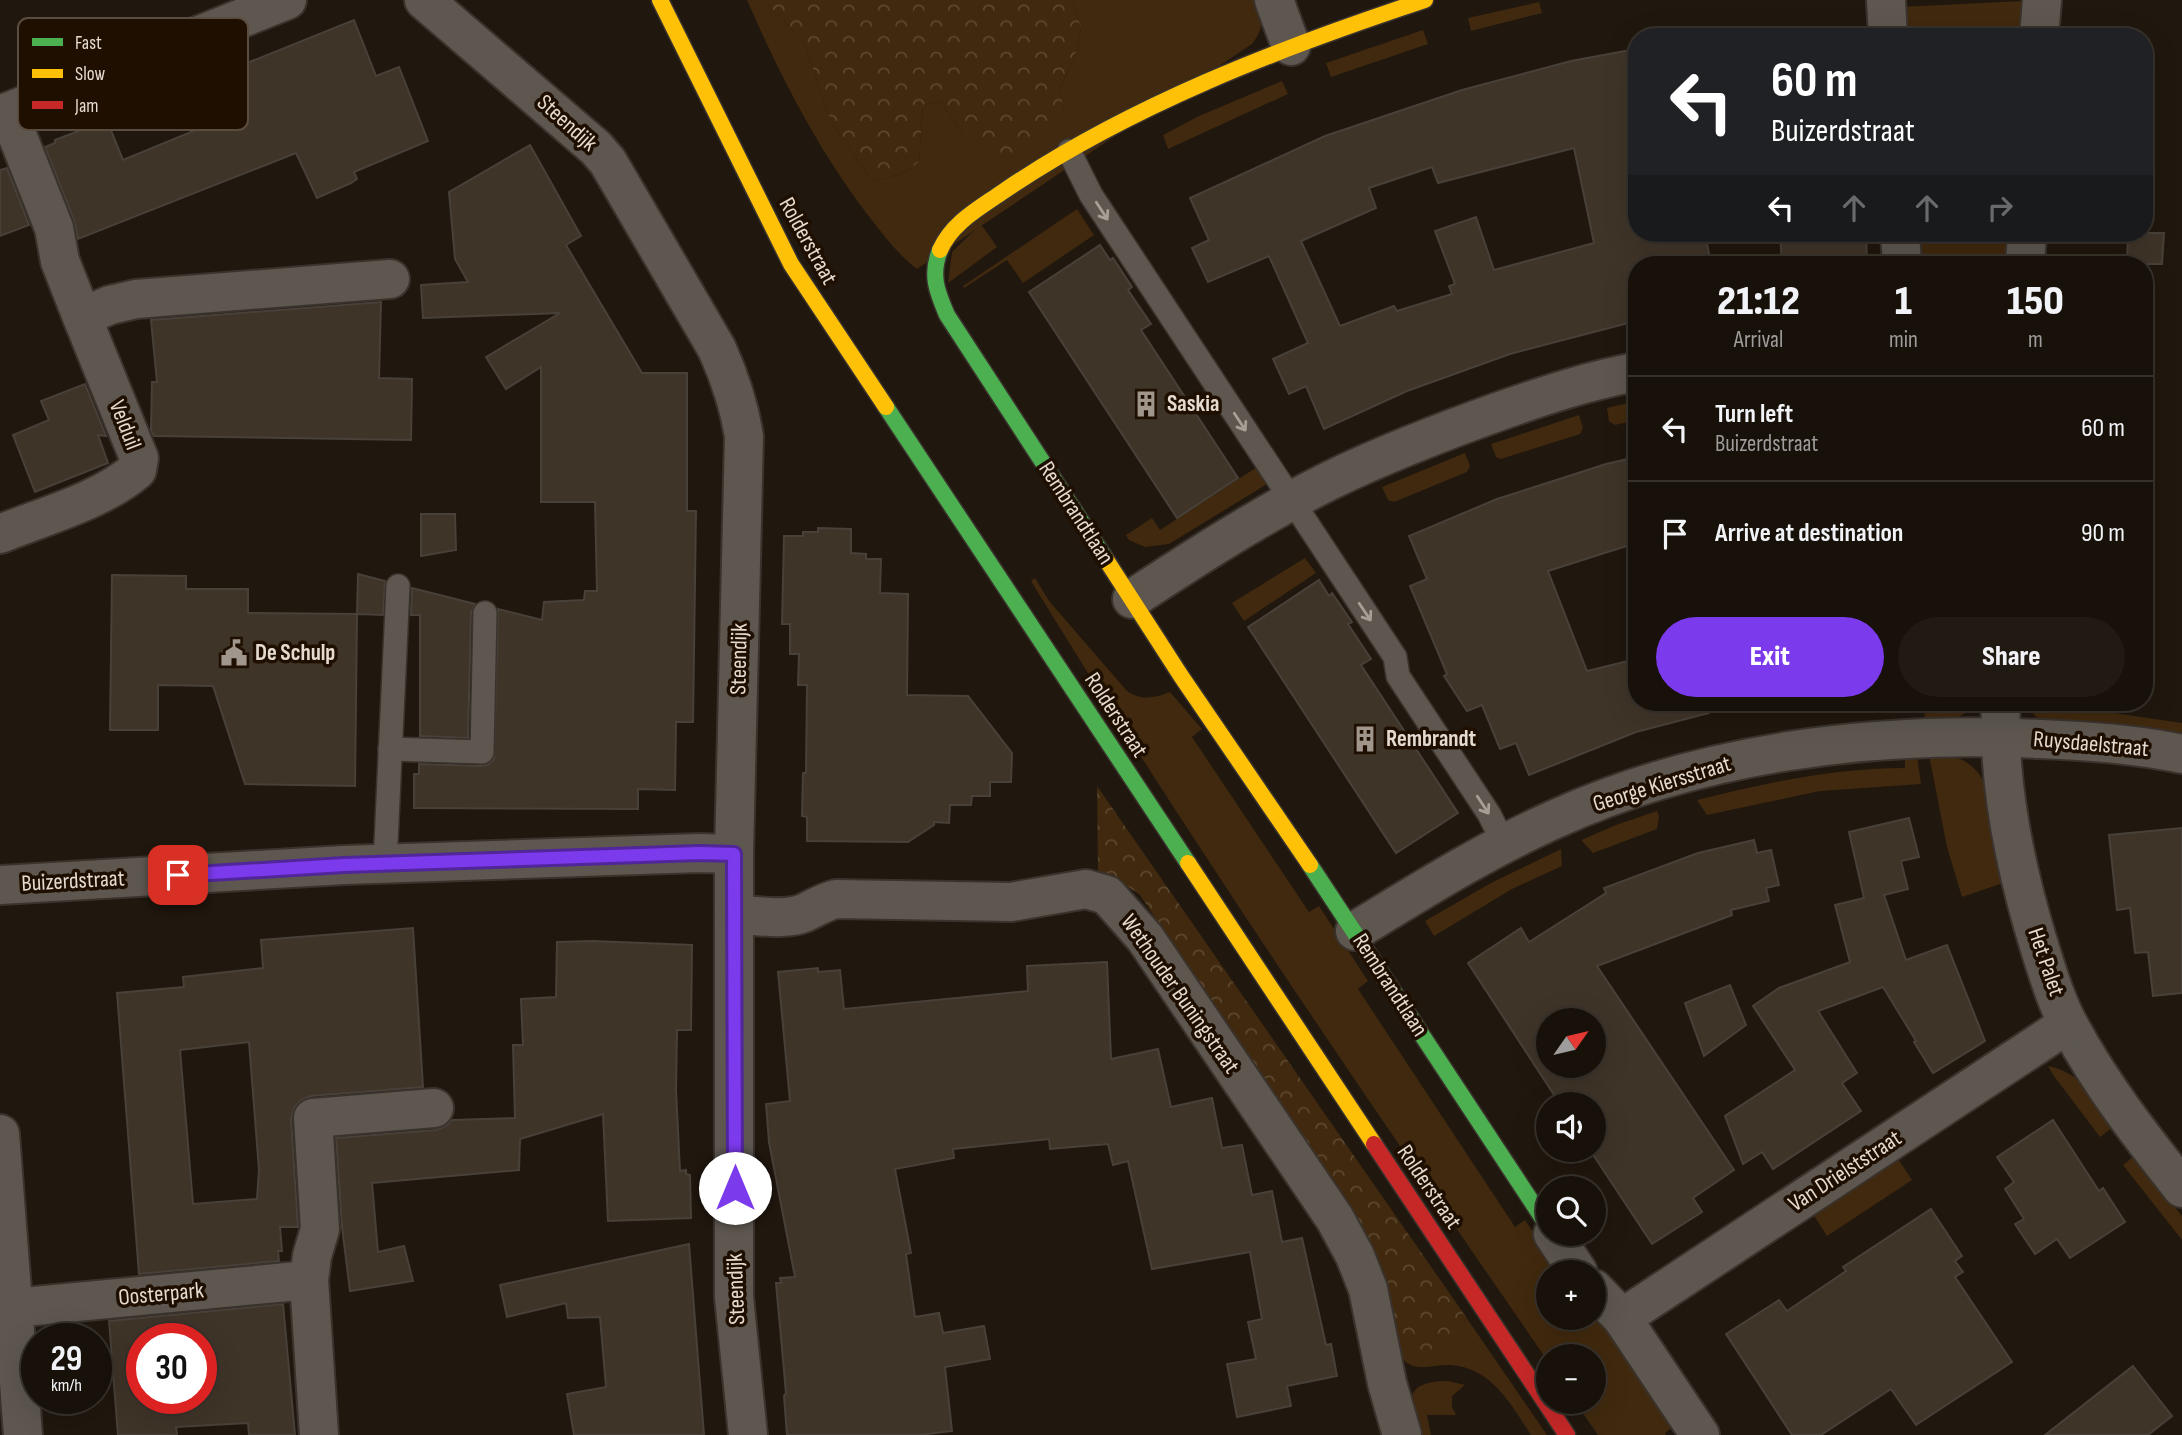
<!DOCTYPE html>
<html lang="en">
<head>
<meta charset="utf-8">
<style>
	body { margin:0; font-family:"Sofia Sans Condensed",sans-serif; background:#211a13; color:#f1f3f6; height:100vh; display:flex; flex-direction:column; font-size:26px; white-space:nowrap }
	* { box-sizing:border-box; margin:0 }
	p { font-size:23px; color:#9f9d9c }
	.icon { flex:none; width:38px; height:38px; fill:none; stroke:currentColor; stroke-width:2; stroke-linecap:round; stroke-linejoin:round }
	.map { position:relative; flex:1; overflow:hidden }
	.sheet { position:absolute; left:1628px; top:256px; width:525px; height:455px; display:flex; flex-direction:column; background:#18110a; border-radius:28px; box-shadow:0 7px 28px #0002,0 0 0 2px #36312b }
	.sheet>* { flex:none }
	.guide { position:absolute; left:1628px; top:28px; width:525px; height:214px; border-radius:28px; box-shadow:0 7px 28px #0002,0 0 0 2px #36312b; background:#202124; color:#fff; overflow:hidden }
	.needle { width:46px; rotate:56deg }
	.controls { position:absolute; left:1536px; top:1008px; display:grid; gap:14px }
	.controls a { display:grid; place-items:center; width:70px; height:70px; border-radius:50%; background:#18110a; box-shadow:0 7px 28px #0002,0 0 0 2px #36312b; font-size:35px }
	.speed { position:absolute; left:21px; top:1323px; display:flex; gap:14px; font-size:35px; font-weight:700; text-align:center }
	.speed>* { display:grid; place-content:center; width:91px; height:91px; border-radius:50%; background:#18110a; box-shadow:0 7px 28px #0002,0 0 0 2px #36312b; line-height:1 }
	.speed small { font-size:18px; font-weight:400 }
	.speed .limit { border:10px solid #d22; background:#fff; color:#111 }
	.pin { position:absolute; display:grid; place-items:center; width:60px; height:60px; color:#fff; margin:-30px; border-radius:14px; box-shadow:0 4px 10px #0006 }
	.me { position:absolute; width:77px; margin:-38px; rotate:0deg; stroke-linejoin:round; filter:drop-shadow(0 0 5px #0008) }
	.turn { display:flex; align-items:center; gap:24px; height:147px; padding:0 28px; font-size:32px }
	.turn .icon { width:91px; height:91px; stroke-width:2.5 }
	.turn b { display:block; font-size:49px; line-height:60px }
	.lanes { display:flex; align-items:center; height:66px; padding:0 28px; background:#0003; justify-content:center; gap:35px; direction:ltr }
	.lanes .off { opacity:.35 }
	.eta { display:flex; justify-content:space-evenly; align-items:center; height:119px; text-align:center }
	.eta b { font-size:42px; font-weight:800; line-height:49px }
	.button { display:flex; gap:14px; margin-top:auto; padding:14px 28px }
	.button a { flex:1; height:80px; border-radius:42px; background:#7c3aed; color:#fff; font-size:28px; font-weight:800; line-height:80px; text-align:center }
	.button a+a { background:#211a13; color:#f1f3f6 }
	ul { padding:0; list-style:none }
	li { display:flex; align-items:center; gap:21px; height:105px; padding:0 28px; border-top:2px solid #36312b }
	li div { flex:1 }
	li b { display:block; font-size:26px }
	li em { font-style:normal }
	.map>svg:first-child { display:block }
</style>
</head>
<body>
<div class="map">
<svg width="2182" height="1435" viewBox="0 0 2182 1435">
	<defs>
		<pattern id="forest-crowns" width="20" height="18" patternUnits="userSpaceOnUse" patternTransform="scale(1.75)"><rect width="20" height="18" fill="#40290e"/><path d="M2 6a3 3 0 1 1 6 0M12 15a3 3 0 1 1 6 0" fill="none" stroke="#5c4730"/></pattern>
	</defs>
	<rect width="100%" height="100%" fill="#20170e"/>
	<g fill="#40290e">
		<path d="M747 0H763L803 40 831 122 872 180C891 179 904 174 919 162L923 105 940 101 970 144 1064 112 1060 89 1077 50 1081 26 1071 0H1260C1263 18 1264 29 1252 44L917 269C897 254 883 234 867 214 817 148 780 76 747 0Z"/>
		<polygon points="2023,1 2021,37 1901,37 1900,7"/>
		<polygon points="1539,2 1542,13 1471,31 1468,18"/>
		<polygon points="1423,30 1428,44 1331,77 1326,63"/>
		<polygon points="1282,81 1288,94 1168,149 1163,135 1199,116"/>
		<polygon points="1077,209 1094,235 1023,283 1007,260 964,288 963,286"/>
		<polygon points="981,224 997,247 948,283 952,252"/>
		<polygon points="1912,233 2010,233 2008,264 1913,264"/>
		<polygon points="1636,401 1636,420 1615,425 1609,421 1607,408"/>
		<polygon points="1579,415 1583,428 1580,434 1501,459 1496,457 1491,444"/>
		<polygon points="1465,453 1470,466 1467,472 1394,502 1388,500 1382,487"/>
		<polygon points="1257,467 1267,484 1169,544 1145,547 1129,540 1126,535 1152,518 1160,530"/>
		<polygon points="1305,558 1316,573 1244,621 1232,603"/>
		<path d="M1035 578 1049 601 1127 691C1142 701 1154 698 1170 692L1202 729 1192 737 1309 912 1319 906 1368 981 1358 989 1515 1227 1525 1220 1560 1272H1549V1318H1594V1309L1675 1425 1665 1433 1666 1435H1598L1575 1402H1594V1356H1549V1363C1372 1106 1194 848 1031 581Z"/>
		<path d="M1924 702H1976C1963 720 1946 721 1925 724Z"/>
		<polygon points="2032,705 2100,711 2182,723 2182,741 2049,724 2035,716 2031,710"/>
		<path d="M1947 754C1960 758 1971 763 1979 774 1995 796 1998 855 2003 883L1962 897 1947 847 1929 755Z"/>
		<path d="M1917 755 1921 784 1820 791 1707 815 1697 800C1765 783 1834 768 1905 768V756Z"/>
		<polygon points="1657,811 1659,816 1657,829 1593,853 1581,840 1616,825"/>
		<polygon points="1561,849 1562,866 1512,889 1434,936 1425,921 1491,883"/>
		<path d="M2048 1066C2084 1073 2094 1100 2113 1127L2100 1137 2054 1076Z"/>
		<polygon points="1896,1156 1912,1180 1827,1236 1811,1211"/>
		<polygon points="2134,1156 2182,1216 2182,1240 2123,1165"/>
		<path d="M1466 1317 1547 1435H1531C1516 1412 1500 1383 1474 1371 1466 1367 1456 1365 1447 1365 1432 1365 1413 1373 1402 1358 1395 1349 1394 1332 1391 1321L1451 1355Z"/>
		<path d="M1448 1381 1465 1385 1452 1396V1407L1456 1415H1427L1431 1435H1414C1407 1400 1405 1381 1448 1381Z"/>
	</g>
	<g fill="url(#forest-crowns)">
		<path d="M763 0H1071L1081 26 1077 50 1060 89 1064 112 1050 134 1022 154 997 155 970 144 940 101 923 105 919 162C904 174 891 179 872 180L831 122 803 40Z"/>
		<polygon points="1097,786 1466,1317 1452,1355 1431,1356 1417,1352 1398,1338 1351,1209 1140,895 1117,879 1098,871"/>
	</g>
	<g fill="#3f3428" stroke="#484139" stroke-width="2" fill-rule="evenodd">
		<polygon points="354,20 376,76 399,67 428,141 354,172 357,179 351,183 317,198 296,153 78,239 74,220 45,147 55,143 55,140 94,125 98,126 108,123 123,160 196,130 180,90"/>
		<path d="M1636 49V233H1705L1711 264H1636V321L1510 354 1407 391 1324 429 1306 386 1289 394 1273 359 1308 343 1269 256 1208 282 1192 248 1209 240 1190 198 1325 136 1462 90 1571 61ZM1574 148 1594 243 1494 270 1476 217 1435 231 1455 284 1449 286 1452 294 1397 311 1394 306 1340 326 1301 241 1376 208 1369 188 1432 167 1438 183Z"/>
		<polygon points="530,145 581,236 566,245 642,373 687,373 687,511 696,511 693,722 676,722 675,790 638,789 638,809 414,808 414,774 419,774 419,764 482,766 489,764 494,759 498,609 542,620 544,602 584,600 585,591 597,591 595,502 541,502 541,367 506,389 486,357 560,313 423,318 421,285 468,282 455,259 449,192"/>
		<polygon points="7,168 29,225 0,236 0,170"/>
		<polygon points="1780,233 1866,233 1867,264 1782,264"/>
		<polygon points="2128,233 2164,233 2162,264 2127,264"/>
		<polygon points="1100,245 1110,260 1113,258 1132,287 1128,290 1151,324 1141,330 1238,478 1177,518 1029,292"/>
		<polygon points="381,302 379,378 412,379 411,440 154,436 151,430 152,382 157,382 151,320"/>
		<polygon points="85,384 106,436 98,435 108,463 35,492 13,435 49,420 41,401"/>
		<polygon points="1636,457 1636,543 1548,571 1587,671 1636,659 1636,702 1708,702 1709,713 1636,732 1529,775 1516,743 1500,749 1482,705 1467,711 1444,676 1447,674 1410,586 1427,579 1409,536 1497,499 1606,464"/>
		<polygon points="421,514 455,514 456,550 421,556"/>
		<polygon points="818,528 851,529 851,553 866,554 866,559 881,559 880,593 908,594 907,695 968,696 1012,753 1011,782 990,782 990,796 972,796 971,805 950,805 949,823 934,822 934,825 908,842 807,841 807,817 802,816 803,773 806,773 807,685 798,685 799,654 790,654 790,624 782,624 784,536 803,536 803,532 818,532"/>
		<polygon points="358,574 385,581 383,615 357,614 355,786 245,784 213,686 158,685 158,730 110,730 112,575 186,576 186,589 248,589 248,613 357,614"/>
		<polygon points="1319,580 1329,596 1332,593 1352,622 1348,624 1371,659 1361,665 1458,813 1396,853 1248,627"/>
		<polygon points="412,588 475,604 471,613 468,738 420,736 420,615 411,615"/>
		<polygon points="1909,818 1919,857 1901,861 1908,889 1884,895 1906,960 1947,945 1985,1041 1933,1073 1914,1042 1916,1041 1883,987 1818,1011 1857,1073 1842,1083 1861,1111 1773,1169 1762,1152 1743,1164 1725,1116 1795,1070 1753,1006 1779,988 1850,962 1835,905 1864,898 1849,832"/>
		<polygon points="2182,828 2182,993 2153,996 2148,952 2135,953 2130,908 2117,910 2109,835"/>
		<path d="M1754 840 1757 853 1771 850 1779 885 1766 888 1769 901 1731 910 1732 915 1597 966 1734 1170 1693 1198 1702 1212 1652 1244 1590 1150H1594V1104H1560L1468 963 1521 928 1529 942 1606 893 1604 888 1698 853ZM1549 1020H1594V1066H1549Z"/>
		<path d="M413 928 423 1087 311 1096 301 1100 294 1108 291 1119 298 1227H280L282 1251H278L279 1261 139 1274 117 993 184 987 183 977 263 968 261 940ZM249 1042 259 1170 257 1199 193 1204 180 1050Z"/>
		<polygon points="593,941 692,945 691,1030 677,1030 676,1090 680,1171 686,1170 686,1174 690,1175 691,1218 608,1221 603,1114 520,1139 519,1170 372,1183 378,1252 404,1246 413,1281 350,1291 342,1227 336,1138 436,1130 446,1126 452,1120 515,1118 513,1045 523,1045 521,999 556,997 557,942"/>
		<polygon points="1107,962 1111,1059 1158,1049 1171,1107 1212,1098 1222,1148 1242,1145 1252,1195 1272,1191 1282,1242 1302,1238 1326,1345 1331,1344 1337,1376 1287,1386 1291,1406 1237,1417 1227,1364 1256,1359 1248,1322 1262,1319 1250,1252 1152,1269 1128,1161 1113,1165 1108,1144 1050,1149 1049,1139 953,1149 954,1158 895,1169 911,1253 906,1254 915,1317 939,1313 943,1333 984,1326 990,1359 945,1367 952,1431 919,1435 787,1435 784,1396 786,1393 776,1283 781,1283 780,1278 795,1277 769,1142 766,1104 790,1101 778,972 818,968 818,972 840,970 844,1009 1028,991 1027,966"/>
		<polygon points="1730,985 1746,1025 1704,1056 1685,1003"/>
		<polygon points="2053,1120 2099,1191 2103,1188 2125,1222 2070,1258 2057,1239 2035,1254 2015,1224 2024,1219 2005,1189 2014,1182 1997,1157"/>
		<polygon points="1931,1209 1962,1256 1955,1261 1963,1272 1955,1277 2012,1362 1916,1425 1891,1389 1821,1435 1792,1435 1726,1334 1779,1300 1787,1311 1846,1271 1843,1267"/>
		<polygon points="689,1244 704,1435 574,1435 567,1394 606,1387 600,1317 568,1318 566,1303 507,1317 500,1285"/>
		<path d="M283 1304 295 1435H249L248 1423 176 1427 177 1435H118L109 1321ZM142 1339H201V1398H142Z"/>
		<polygon points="2133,1366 2172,1416 2148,1435 2045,1435"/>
	</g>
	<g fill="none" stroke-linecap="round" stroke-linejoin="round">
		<g stroke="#3a332d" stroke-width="26">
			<g id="lane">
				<polyline points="1069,151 1091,195 1395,657 1398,676 1489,814 1504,844"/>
				<polyline points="390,749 482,752 485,613"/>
				<polyline points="385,864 398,586"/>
			</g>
		</g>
		<g stroke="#3a332d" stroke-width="42">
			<g id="street">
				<path d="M424 0 596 148 608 162 717 349C730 378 739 405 744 436L734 854V1297L748 1435"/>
				<polyline points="1274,0 1291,46"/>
				<polyline points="1886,0 1888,37"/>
				<polyline points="2039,37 2042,0"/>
				<polyline points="8,112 54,228 60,261 82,317"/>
				<polyline points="0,115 287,0"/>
				<polyline points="1900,233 1902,264"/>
				<polyline points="2025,264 2027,233"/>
				<path d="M0 534C44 516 101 501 137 470L139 458 82 317 110 305 136 299 390 279"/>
				<path d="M1132 599C1196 557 1261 515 1329 481 1386 453 1444 431 1503 410 1546 395 1591 380 1636 372"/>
				<path d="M2001 702C1997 786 2016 872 2041 952 2049 977 2057 1004 2070 1027 2101 1085 2141 1136 2182 1188"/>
				<polyline points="0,885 344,865 699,853 734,854"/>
				<path d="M736 915C756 915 785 921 804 913 815 908 824 902 836 899L1011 902 1086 889 1107 895 1145 938 1335 1219 1355 1256 1368 1289 1387 1383 1402 1435"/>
				<path d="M1355 931C1419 892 1484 851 1553 820 1704 751 1876 731 2040 739 2088 741 2135 744 2182 754"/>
				<polyline points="0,1134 23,1435"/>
				<polyline points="1553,1234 1578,1272"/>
				<polyline points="1594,1289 1622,1318 1700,1435"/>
				<polyline points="13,1308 309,1280"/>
				<polyline points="1622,1318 2068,1024"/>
				<polyline points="319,1435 309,1280 312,1256 320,1229 313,1118 434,1108"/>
			</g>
		</g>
		<g stroke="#3a332d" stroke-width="19">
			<g id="fast">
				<path d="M940 250C930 275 937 292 947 315L1105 558"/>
				<polyline points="886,407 1188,863"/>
				<polyline points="1310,865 1549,1228"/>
			</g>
		</g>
		<g stroke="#3a332d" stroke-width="19">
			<g id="slow">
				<polyline points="660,0 791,264 886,407"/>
				<path d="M940 250C952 223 978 209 1001 193 1128 106 1280 48 1425 0"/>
				<polyline points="1105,558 1181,676 1310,865"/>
				<polyline points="1188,863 1374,1144"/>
			</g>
		</g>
		<g stroke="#3a332d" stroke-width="19">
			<polyline id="jam" points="1374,1144 1567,1435"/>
		</g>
		<use href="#lane" stroke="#5d574f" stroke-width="23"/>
		<use href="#street" stroke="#5d574f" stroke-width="38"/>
		<use href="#fast" stroke="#4caf50" stroke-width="16"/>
		<use href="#slow" stroke="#ffc107" stroke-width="16"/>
		<use href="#jam" stroke="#c62828" stroke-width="16"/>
	</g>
	<defs><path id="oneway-shaft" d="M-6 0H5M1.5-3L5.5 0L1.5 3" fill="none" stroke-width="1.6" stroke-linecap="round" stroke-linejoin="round" transform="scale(1.75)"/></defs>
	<g stroke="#a8a096">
		<use href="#oneway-shaft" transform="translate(1102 211) rotate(57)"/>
		<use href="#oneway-shaft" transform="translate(1240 422) rotate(57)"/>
		<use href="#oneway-shaft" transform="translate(1365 612) rotate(56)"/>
		<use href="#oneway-shaft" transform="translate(1483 805) rotate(57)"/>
	</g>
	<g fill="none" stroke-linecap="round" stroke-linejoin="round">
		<g stroke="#51269a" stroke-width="18">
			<polyline id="route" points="178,875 344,865 699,853 734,854 735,1188"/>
		</g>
		<use href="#route" stroke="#7c3aed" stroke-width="12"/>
	</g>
	<defs>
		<g id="building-bare" transform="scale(2.1)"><path d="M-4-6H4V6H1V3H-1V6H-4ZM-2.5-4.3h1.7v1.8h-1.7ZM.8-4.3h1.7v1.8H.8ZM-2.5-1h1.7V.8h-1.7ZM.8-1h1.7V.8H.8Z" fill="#a1968c" stroke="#1e0f01" stroke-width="2.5" paint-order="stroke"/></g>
		<g id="civic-bare" transform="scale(2.1)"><path d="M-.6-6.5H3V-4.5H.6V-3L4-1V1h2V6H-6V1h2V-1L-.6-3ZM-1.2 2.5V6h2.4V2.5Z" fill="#a1968c" stroke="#1e0f01" stroke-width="2.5" paint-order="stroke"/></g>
	</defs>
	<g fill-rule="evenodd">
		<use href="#building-bare" x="1146" y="404"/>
		<use href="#civic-bare" x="234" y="653"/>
		<use href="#building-bare" x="1365" y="739"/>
	</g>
	<g text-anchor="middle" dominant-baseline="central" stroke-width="7" stroke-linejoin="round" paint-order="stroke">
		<g font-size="23" fill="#e6dbd0" stroke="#1e0f01">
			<text transform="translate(567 123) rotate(42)">Steendijk</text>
			<text transform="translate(808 241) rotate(61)">Rolderstraat</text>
			<text transform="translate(125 425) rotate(69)">Velduil</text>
			<text transform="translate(1076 513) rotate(57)">Rembrandtlaan</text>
			<text transform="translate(739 659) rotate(-89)">Steendijk</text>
			<text transform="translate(1116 715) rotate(57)">Rolderstraat</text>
			<text transform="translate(2091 744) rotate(5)">Ruysdaelstraat</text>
			<text transform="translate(1662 784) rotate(-17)">George Kiersstraat</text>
			<text transform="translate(73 881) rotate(-3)">Buizerdstraat</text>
			<text transform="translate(2046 962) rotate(71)">Het Palet</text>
			<text transform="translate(1390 985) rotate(57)">Rembrandtlaan</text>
			<text transform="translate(1180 994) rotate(55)">Wethouder Buningstraat</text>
			<text transform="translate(1845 1171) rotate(-33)">Van Drielststraat</text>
			<text transform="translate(1429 1187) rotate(56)">Rolderstraat</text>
			<text transform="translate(736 1289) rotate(-92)">Steendijk</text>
			<text transform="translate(161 1294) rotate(-5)">Oosterpark</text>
		</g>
		<g font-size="23" font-weight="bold" fill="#e6dbd0" stroke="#1e0f01" text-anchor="start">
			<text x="1167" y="404">Saskia</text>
			<text x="255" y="653">De Schulp</text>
			<text x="1386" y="739">Rembrandt</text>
		</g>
	</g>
	<rect x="18" y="18" width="230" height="112" rx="10" fill="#1e0f01" stroke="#5a4c3f" stroke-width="2"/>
	<rect x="32" y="38" width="31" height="8" fill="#4caf50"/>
	<rect x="32" y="69" width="31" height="9" fill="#ffc107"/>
	<rect x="32" y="101" width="31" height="8" fill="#c62828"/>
	<g font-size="19" fill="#e6dbd0">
		<text x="75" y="49">Fast</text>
		<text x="75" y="80">Slow</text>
		<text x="75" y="112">Jam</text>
	</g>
</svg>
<div class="controls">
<a><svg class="needle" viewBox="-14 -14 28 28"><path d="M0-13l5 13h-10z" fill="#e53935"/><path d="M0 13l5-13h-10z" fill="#9f9d9c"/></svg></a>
<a><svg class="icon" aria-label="sound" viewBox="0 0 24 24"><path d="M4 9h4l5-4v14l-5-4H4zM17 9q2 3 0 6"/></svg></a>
<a><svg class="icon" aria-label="search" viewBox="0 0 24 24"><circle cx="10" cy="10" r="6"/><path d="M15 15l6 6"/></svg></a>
<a>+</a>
<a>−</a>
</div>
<div class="speed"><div>29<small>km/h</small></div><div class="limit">30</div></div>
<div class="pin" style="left:178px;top:875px;background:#d93025"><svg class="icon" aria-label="arrive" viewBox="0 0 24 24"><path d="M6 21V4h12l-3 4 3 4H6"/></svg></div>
<svg class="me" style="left:735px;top:1188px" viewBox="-20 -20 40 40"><circle r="19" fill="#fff"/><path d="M0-13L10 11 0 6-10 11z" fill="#7c3aed"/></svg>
<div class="guide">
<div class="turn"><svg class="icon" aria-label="left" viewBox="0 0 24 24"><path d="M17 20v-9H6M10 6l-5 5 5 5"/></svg><div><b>60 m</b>Buizerdstraat</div></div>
<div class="lanes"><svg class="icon" aria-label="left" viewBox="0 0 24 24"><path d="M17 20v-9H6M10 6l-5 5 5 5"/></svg><svg class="icon off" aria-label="ahead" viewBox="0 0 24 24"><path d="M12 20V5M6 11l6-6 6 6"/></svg><svg class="icon off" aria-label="ahead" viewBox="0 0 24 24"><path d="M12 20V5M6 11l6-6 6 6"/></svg><svg class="icon off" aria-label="right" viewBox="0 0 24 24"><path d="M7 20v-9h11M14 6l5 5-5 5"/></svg></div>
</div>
<section class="sheet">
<div class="eta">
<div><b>21:12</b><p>Arrival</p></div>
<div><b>1</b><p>min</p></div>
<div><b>150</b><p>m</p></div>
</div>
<ul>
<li><svg class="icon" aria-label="left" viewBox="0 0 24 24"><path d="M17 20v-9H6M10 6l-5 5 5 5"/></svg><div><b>Turn left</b><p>Buizerdstraat</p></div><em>60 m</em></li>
<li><svg class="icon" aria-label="arrive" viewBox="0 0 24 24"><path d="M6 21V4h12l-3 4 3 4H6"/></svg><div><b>Arrive at destination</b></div><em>90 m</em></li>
</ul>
<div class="button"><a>Exit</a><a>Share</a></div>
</section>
</div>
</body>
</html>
